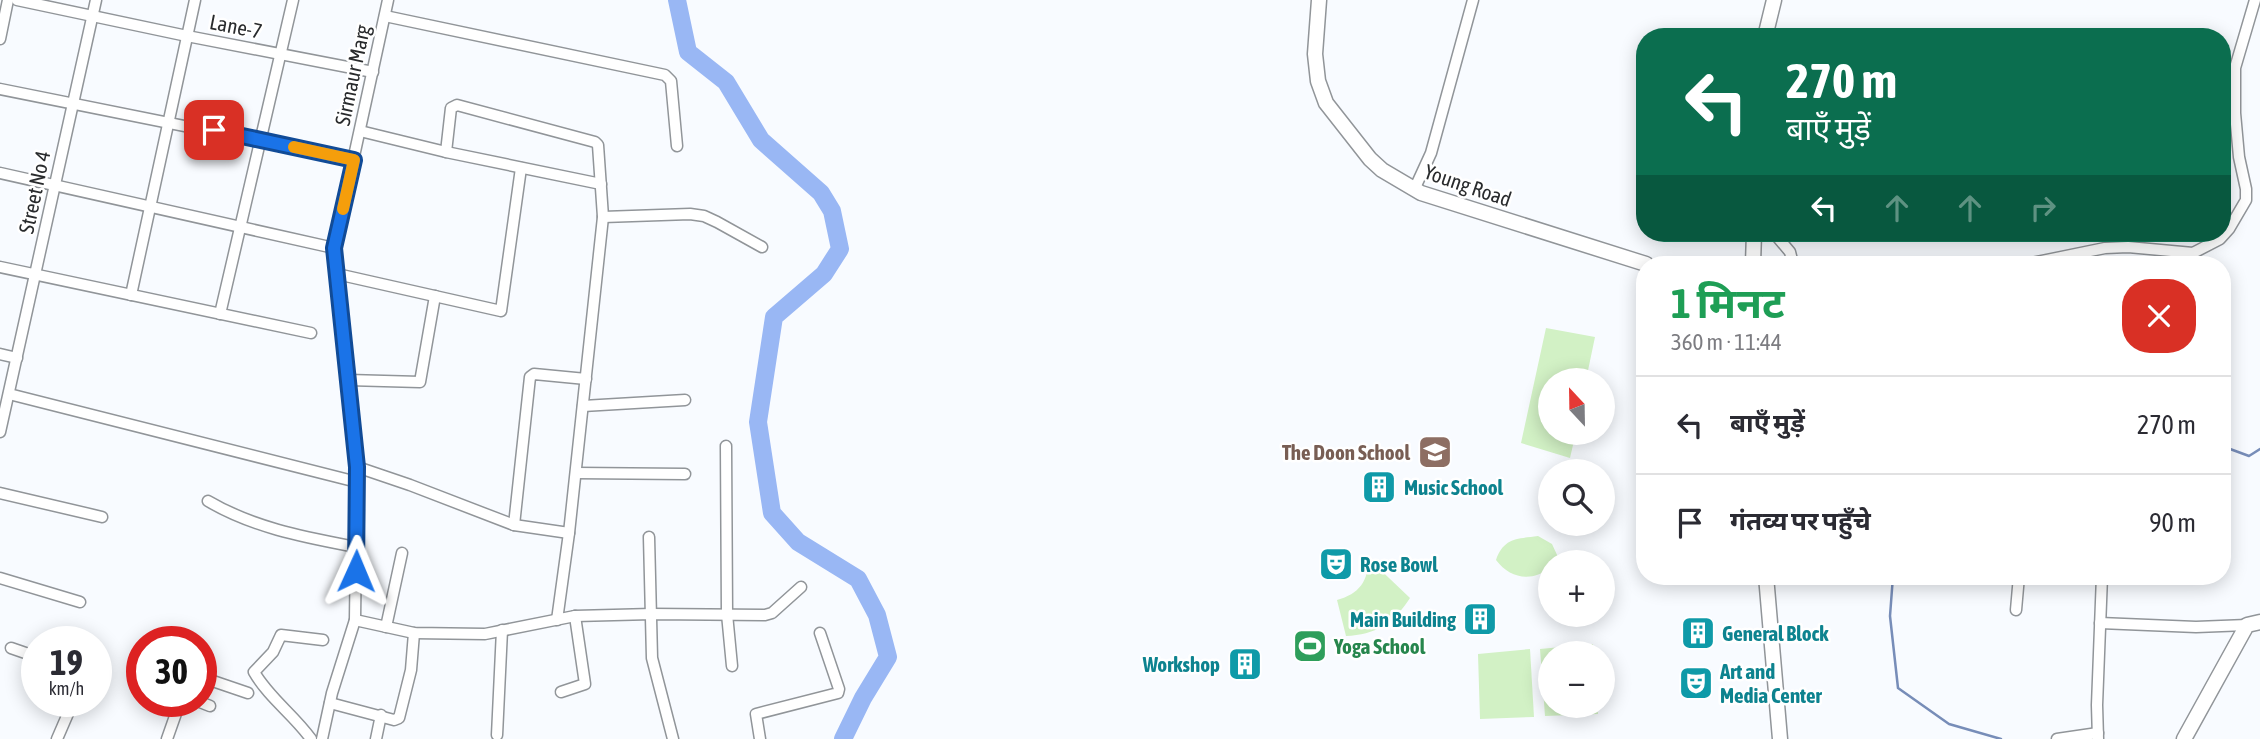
<!DOCTYPE html>
<html lang="hi">
<head>
<meta charset="utf-8">
<style>
	body { margin:0; font-family:"Asap Condensed","Noto Sans Devanagari",sans-serif; background:#f7f7f7; color:#2b2b33; height:100vh; display:flex; flex-direction:column; font-size:26px; white-space:nowrap }
	* { box-sizing:border-box; margin:0 }
	p { font-size:23px; color:#7c7c81 }
	.icon { flex:none; width:38px; height:38px; fill:none; stroke:currentColor; stroke-width:2; stroke-linecap:round; stroke-linejoin:round }
	.map { position:relative; flex:1; overflow:hidden }
	.side { position:absolute; left:1636px; top:256px; width:595px; height:329px; display:flex; flex-direction:column; background:#fff; border-radius:28px; box-shadow:0 4px 18px #0003 }
	.side>* { flex:none }
	.guide { position:absolute; left:1636px; top:28px; width:595px; height:214px; border-radius:28px; box-shadow:0 4px 18px #0003; background:#0b6e4f; color:#fff; overflow:hidden }
	.needle { width:46px; rotate:338deg }
	.tools { position:absolute; left:1538px; top:368px; display:grid; gap:14px }
	.tools a { display:grid; place-items:center; width:77px; height:77px; border-radius:50%; background:#fff; box-shadow:0 4px 18px #0003; font-size:35px }
	.speed { position:absolute; left:21px; top:626px; display:flex; gap:14px; font-size:35px; font-weight:700; text-align:center }
	.speed>* { display:grid; place-content:center; width:91px; height:91px; border-radius:50%; background:#fff; box-shadow:0 4px 18px #0003; line-height:1 }
	.speed small { font-size:18px; font-weight:400 }
	.speed .limit { border:10px solid #d22; background:#fff; color:#111 }
	.pin { position:absolute; display:grid; place-items:center; width:60px; height:60px; color:#fff; margin:-30px; border-radius:14px; box-shadow:0 4px 10px #0006 }
	.me { position:absolute; width:77px; margin:-38px; rotate:1deg; stroke-linejoin:round; filter:drop-shadow(0 0 5px #0008) }
	.turn { display:flex; align-items:center; gap:24px; height:147px; padding:0 35px; font-size:32px }
	.turn .icon { width:91px; height:91px; stroke-width:2.5 }
	.turn b { display:block; font-size:49px; line-height:60px }
	.lanes { display:flex; align-items:center; height:66px; padding:0 35px; background:#0003; justify-content:center; gap:35px; direction:ltr }
	.lanes .off { opacity:.35 }
	.round { display:grid; place-items:center; flex:none; width:74px; height:74px; border-radius:28px; background:#f7f7f7 }
	.head { display:flex; align-items:center; justify-content:space-between; height:119px; padding:0 35px }
	h1 { font-size:42px; font-weight:700; line-height:52px; color:#1e9e55 }
	ul { padding:0; list-style:none }
	li { display:flex; align-items:center; gap:21px; height:98px; padding:0 35px; border-top:2px solid #e1e1e2 }
	li div { flex:1 }
	li b { display:block; font-size:26px }
	li em { font-style:normal }
	.map>svg:first-child { display:block }
</style>
</head>
<body>
<div class="map">
<svg width="2260" height="739" viewBox="0 0 2260 739">
	<rect width="100%" height="100%" fill="#f8fbff"/>
	<g fill="#d2f1c5">
		<polygon points="1546,328 1595,337 1586,380 1550,380 1550,432 1576,432 1570,458 1521,443"/>
		<path d="M1538 536 1552 544 1558 557 1555 562H1550V568C1532 582 1510 579 1496 560 1504 538 1516 539 1538 536Z"/>
		<path d="M1368 558 1410 598C1394 623 1375 635 1346 636L1337 600C1359 594 1369 581 1368 558Z"/>
		<polygon points="1593,644 1593,653 1550,653 1550,705 1597,705 1598,714 1545,716 1540,649"/>
		<polygon points="1530,649 1534,717 1480,719 1478,654"/>
	</g>
	<g fill="none" stroke-linecap="round" stroke-linejoin="round">
		<g stroke="#778db8" stroke-width="2.5">
			<polyline points="2222,446 2249,456 2260,449"/>
			<polyline points="1893,576 1890,616 1898,688 1949,724 2001,739"/>
		</g>
		<polyline stroke="#99b7f4" stroke-width="18" points="677,0 688,52 726,82 761,140 821,193 832,211 840,249 824,274 774,317 758,422 772,513 798,542 858,579 877,615 888,657 863,698 843,739"/>
		<g stroke="#919599" stroke-width="13">
			<g id="street">
				<polyline points="17,0 187,36 373,72"/>
				<polyline points="385,16 665,75 671,81 677,146"/>
				<polyline points="0,39 8,0"/>
				<polyline points="0,89 353,160"/>
				<polyline points="360,131 446,152 601,184"/>
				<polyline points="446,152 451,108 457,105 595,142 598,145 603,217 569,533 557,620"/>
				<polyline points="0,173 334,248"/>
				<polyline points="1414,190 1431,153 1473,0"/>
				<polyline points="603,217 690,214 704,216 717,222 762,247"/>
				<polyline points="1774,233 1790,252 1793,264"/>
				<polyline points="2027,264 2105,248 2128,247 2193,253 2220,239 2229,229 2246,200 2246,189 2239,157 2235,113 2235,68 2255,0"/>
				<polyline points="0,267 311,333"/>
				<polyline points="337,274 501,311 521,168"/>
				<polyline points="131,295 195,0"/>
				<polyline points="220,314 293,0"/>
				<polyline points="0,354 17,358"/>
				<polyline points="348,380 420,382 435,296"/>
				<polyline points="9,394 357,482"/>
				<polyline points="583,406 685,400"/>
				<polyline points="0,432 96,0"/>
				<polyline points="726,446 727,614 732,666"/>
				<polyline points="357,467 410,485 514,525 569,533"/>
				<polyline points="576,473 685,474"/>
				<polyline points="0,493 102,517"/>
				<path d="M208 501C254 528 304 537 356 547"/>
				<polyline points="514,525 530,377 534,374 586,379"/>
				<polyline points="649,537 652,658 673,739"/>
				<polyline points="0,578 80,602"/>
				<polyline points="2016,610 2019,576"/>
				<polyline points="355,620 414,633 485,634 575,616 652,614 765,615 772,613 801,587"/>
				<polyline points="2100,623 2196,627 2247,625"/>
				<polyline points="386,627 402,553"/>
				<polyline points="11,648 37,657"/>
				<polyline points="201,677 248,693"/>
				<polyline points="561,692 585,684 575,616"/>
				<polyline points="200,702 210,706"/>
				<polyline points="330,703 394,720 399,718 411,670 414,633"/>
				<polyline points="497,735 502,630"/>
				<polyline points="57,739 73,702"/>
				<polyline points="167,739 180,702"/>
				<path d="M311 739C294 715 269 698 254 672L273 652 281 635 323 640"/>
				<polyline points="322,739 332,693 355,620 357,467 334,248 388,0"/>
				<polyline points="376,739 381,715"/>
				<polyline points="760,739 756,714 838,693 839,689 820,633"/>
				<polyline points="2057,739 2098,733"/>
				<polyline points="2098,739 2097,705 2102,576"/>
			</g>
		</g>
		<g stroke="#919599" stroke-width="17">
			<g id="secondary">
				<polyline points="1319,0 1315,54 1318,81 1326,103 1370,159 1382,170 1421,193 1646,264"/>
				<polyline points="1765,37 1774,0"/>
				<polyline points="1753,264 1754,233"/>
				<polyline points="1766,576 1780,739"/>
				<polyline points="2184,739 2247,625 2260,622"/>
			</g>
		</g>
		<use href="#street" stroke="#fff" stroke-width="10"/>
		<use href="#secondary" stroke="#fff" stroke-width="14"/>
	</g>
	<g fill="none" stroke-linecap="round" stroke-linejoin="round">
		<g stroke="#114b97" stroke-width="18">
			<polyline id="route" points="214,130 354,160 334,248 357,467 356,571"/>
		</g>
		<use href="#route" stroke="#1a73e8" stroke-width="12"/>
		<polyline stroke="#f59e0b" stroke-width="12" points="294,147 354,160 343,209"/>
	</g>
	<defs>
		<g id="school-square" transform="scale(1.75)"><rect x="-9" y="-9" width="18" height="18" rx="4" fill="#8d6e63" stroke="#fff"/><path d="M0-5L7-2L0 1L-7-2ZM-4 1L0 2.5L4 1V4Q0 6-4 4Z" fill="#fff"/></g>
		<g id="building-square" transform="scale(1.75)"><rect x="-9" y="-9" width="18" height="18" rx="4" fill="#0f9aa8" stroke="#fff"/><path d="M-4-6H4V6H1V3H-1V6H-4ZM-2.5-4.3h1.7v1.8h-1.7ZM.8-4.3h1.7v1.8H.8ZM-2.5-1h1.7V.8h-1.7ZM.8-1h1.7V.8H.8Z" fill="#fff"/></g>
		<g id="theatre-square" transform="scale(1.75)"><rect x="-9" y="-9" width="18" height="18" rx="4" fill="#0f9aa8" stroke="#fff"/><path d="M-5-5.5Q0-4 5-5.5V0Q5 5 0 6Q-5 5-5 0ZM-3.3-2.5H-1v1.5H-3.3ZM1-2.5H3.3v1.5H1ZM-2.8 1Q0 5.5 2.8 1Z" fill="#fff"/></g>
		<g id="stadium-square" transform="scale(1.75)"><rect x="-9" y="-9" width="18" height="18" rx="4" fill="#2e9e5b" stroke="#fff"/><path d="M0-5a6.5 5 0 1 0 0 10a6.5 5 0 1 0 0-10ZM-3.5-1.8h7v3.6h-7Z" fill="#fff"/></g>
	</defs>
	<g fill-rule="evenodd">
		<use href="#school-square" x="1435" y="452"/>
		<use href="#building-square" x="1379" y="487"/>
		<use href="#theatre-square" x="1336" y="564"/>
		<use href="#building-square" x="1480" y="619"/>
		<use href="#building-square" x="1698" y="633"/>
		<use href="#stadium-square" x="1310" y="646"/>
		<use href="#building-square" x="1245" y="664"/>
		<use href="#theatre-square" x="1696" y="683"/>
	</g>
	<g text-anchor="middle" dominant-baseline="central" stroke-width="5" stroke-linejoin="round" paint-order="stroke">
		<g font-size="21" fill="#292b2d" stroke="#fff">
			<text transform="translate(236 26) rotate(11)">Lane-7</text>
			<text transform="translate(352 75) rotate(-78)">Sirmaur Marg</text>
			<text transform="translate(1468 185) rotate(19)">Young Road</text>
			<text transform="translate(34 192) rotate(-78)">Street No 4</text>
		</g>
		<g font-size="21" font-weight="bold" fill="#785e54" stroke="#fff" text-anchor="end">
			<text x="1410" y="452">The Doon School</text>
		</g>
		<g font-size="21" font-weight="bold" fill="#0d838f" stroke="#fff" text-anchor="start">
			<text x="1404" y="487">Music School</text>
			<text x="1360" y="564">Rose Bowl</text>
			<text x="1456" y="619" text-anchor="end">Main Building</text>
			<text x="1722" y="633">General Block</text>
			<text x="1220" y="664" text-anchor="end">Workshop</text>
			<text x="1720" y="671">Art and<tspan x="1720" dy="24">Media Center</tspan></text>
		</g>
		<g font-size="21" font-weight="bold" fill="#27864d" stroke="#fff" text-anchor="start">
			<text x="1334" y="646">Yoga School</text>
		</g>
	</g>
</svg>
<div class="tools">
<a><svg class="needle" viewBox="-14 -14 28 28"><path d="M0-13l5 13h-10z" fill="#e53935"/><path d="M0 13l5-13h-10z" fill="#7c7c81"/></svg></a>
<a><svg class="icon" aria-label="search" viewBox="0 0 24 24"><circle cx="10" cy="10" r="6"/><path d="M15 15l6 6"/></svg></a>
<a>+</a>
<a>−</a>
</div>
<div class="speed"><div>19<small>km/h</small></div><div class="limit">30</div></div>
<div class="pin" style="left:214px;top:130px;background:#d93025"><svg class="icon" aria-label="arrive" viewBox="0 0 24 24"><path d="M6 21V4h12l-3 4 3 4H6"/></svg></div>
<svg class="me" style="left:356px;top:571px" viewBox="-20 -20 40 40"><path d="M0-17L14 15 0 8-14 15z" fill="#1a73e8" stroke="#fff" stroke-width="4"/></svg>
<div class="guide">
<div class="turn"><svg class="icon" aria-label="left" viewBox="0 0 24 24"><path d="M17 20v-9H6M10 6l-5 5 5 5"/></svg><div><b>270 m</b>बाएँ मुड़ें</div></div>
<div class="lanes"><svg class="icon" aria-label="left" viewBox="0 0 24 24"><path d="M17 20v-9H6M10 6l-5 5 5 5"/></svg><svg class="icon off" aria-label="ahead" viewBox="0 0 24 24"><path d="M12 20V5M6 11l6-6 6 6"/></svg><svg class="icon off" aria-label="ahead" viewBox="0 0 24 24"><path d="M12 20V5M6 11l6-6 6 6"/></svg><svg class="icon off" aria-label="right" viewBox="0 0 24 24"><path d="M7 20v-9h11M14 6l5 5-5 5"/></svg></div>
</div>
<section class="side">
<div class="head"><div><h1>1 मिनट</h1><p>360 m · 11:44</p></div><a class="round" style="background:#d93025;color:#fff"><svg class="icon" aria-label="close" viewBox="0 0 24 24"><path d="M6 6l12 12M18 6L6 18"/></svg></a></div>
<ul>
<li><svg class="icon" aria-label="left" viewBox="0 0 24 24"><path d="M17 20v-9H6M10 6l-5 5 5 5"/></svg><div><b>बाएँ मुड़ें</b></div><em>270 m</em></li>
<li><svg class="icon" aria-label="arrive" viewBox="0 0 24 24"><path d="M6 21V4h12l-3 4 3 4H6"/></svg><div><b>गंतव्य पर पहुँचे</b></div><em>90 m</em></li>
</ul>
</section>
</div>
</body>
</html>
